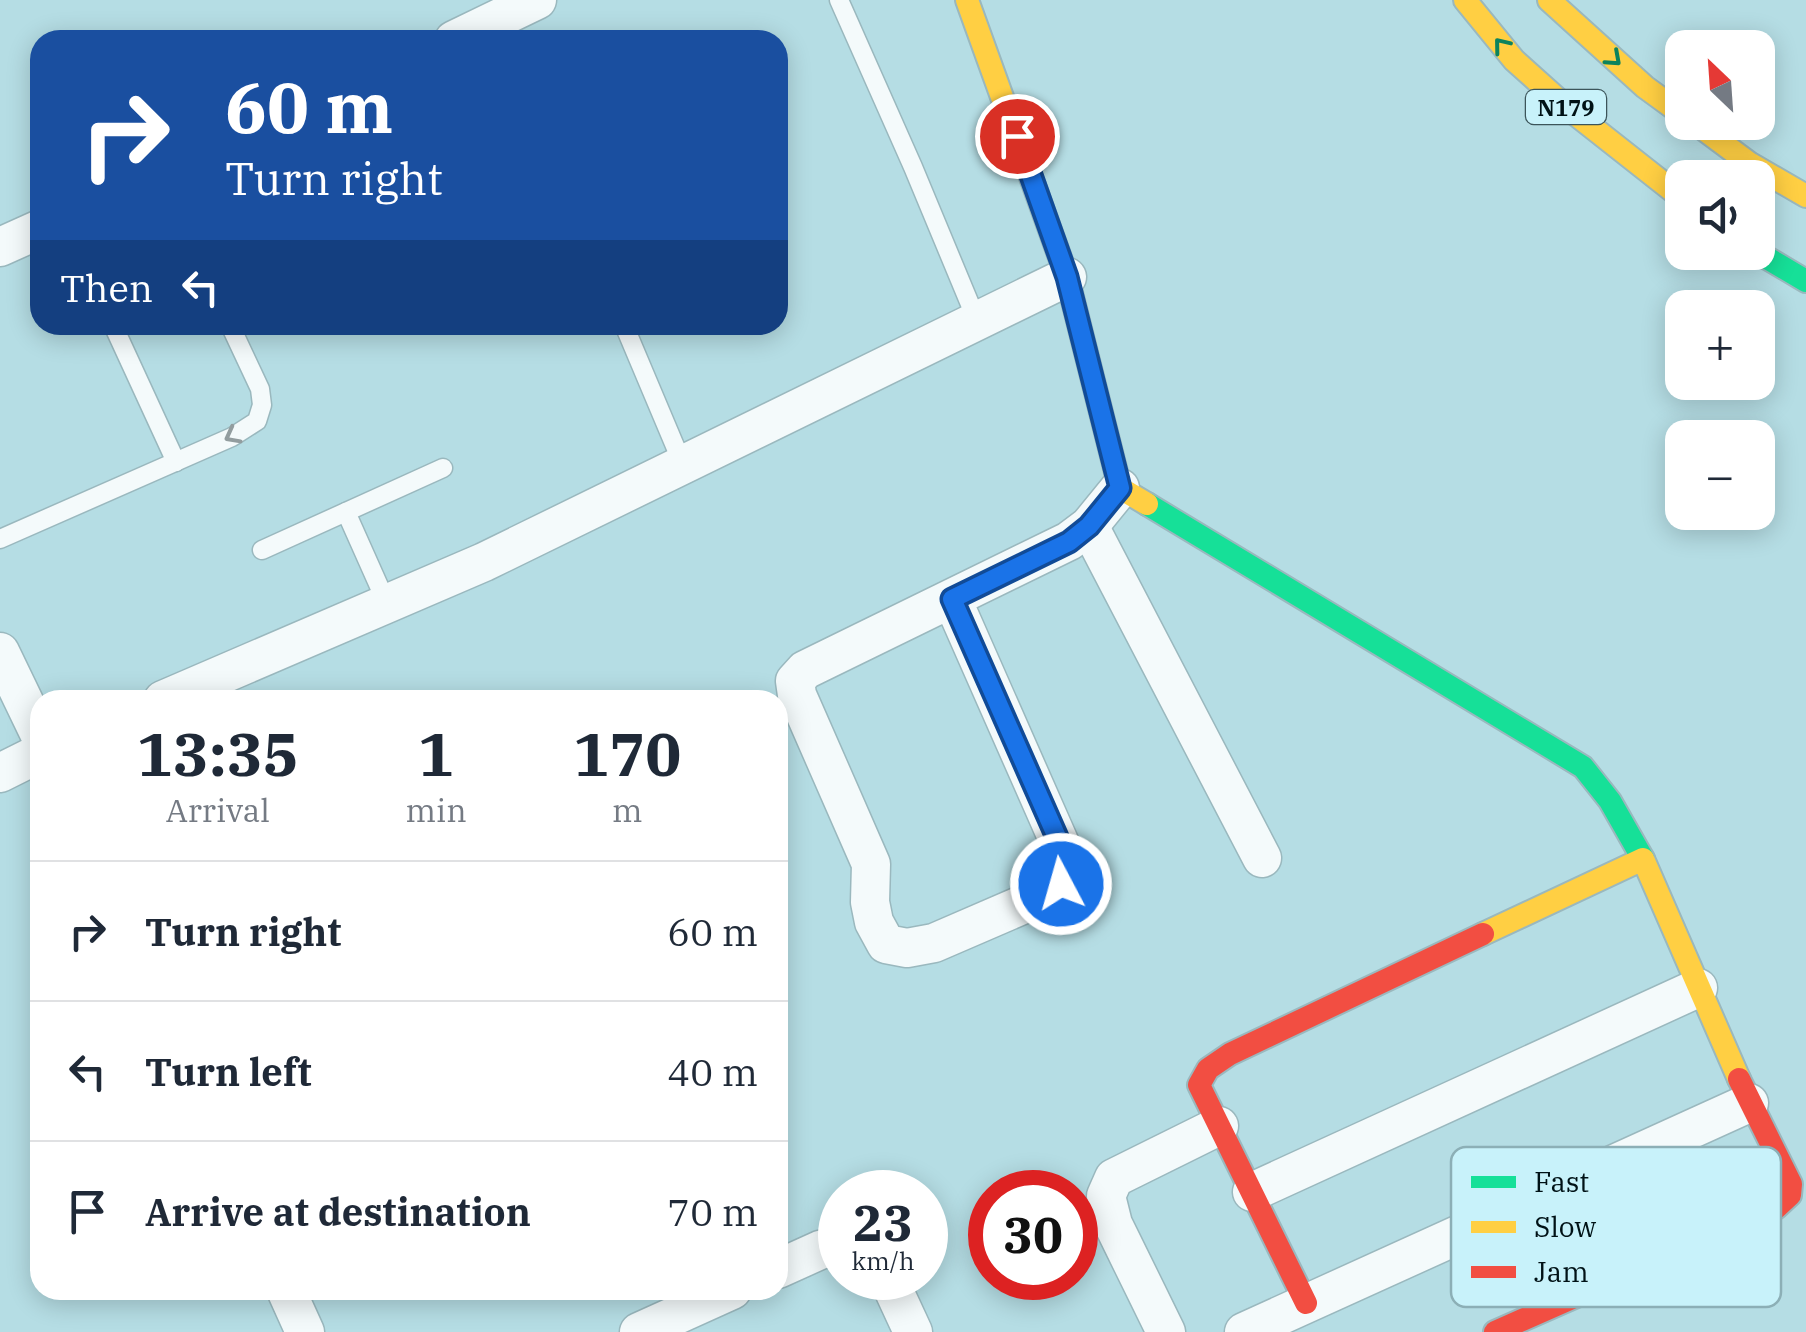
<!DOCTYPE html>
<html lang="en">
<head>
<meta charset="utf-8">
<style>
	body { margin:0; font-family:"IBM Plex Serif",serif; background:#f2f2f3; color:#1f2937; height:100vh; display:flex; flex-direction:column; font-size:38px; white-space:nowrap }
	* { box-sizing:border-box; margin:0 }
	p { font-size:32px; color:#747a83 }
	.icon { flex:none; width:55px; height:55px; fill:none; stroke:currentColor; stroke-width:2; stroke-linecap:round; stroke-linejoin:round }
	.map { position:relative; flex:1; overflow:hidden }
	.sheet { position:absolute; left:30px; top:690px; width:758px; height:610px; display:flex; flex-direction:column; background:#fff; border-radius:30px; box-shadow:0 5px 25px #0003 }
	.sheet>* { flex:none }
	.banner { position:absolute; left:30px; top:30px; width:758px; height:305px; border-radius:30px; box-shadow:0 5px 25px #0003; background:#1a4fa0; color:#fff; overflow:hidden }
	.needle { width:65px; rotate:335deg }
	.buttons { position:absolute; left:1665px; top:30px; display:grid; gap:20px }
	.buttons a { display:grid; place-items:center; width:110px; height:110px; border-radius:20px; background:#fff; box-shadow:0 5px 25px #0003; font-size:50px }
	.speed { position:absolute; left:818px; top:1170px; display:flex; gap:20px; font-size:50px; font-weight:700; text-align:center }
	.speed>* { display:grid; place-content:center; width:130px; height:130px; border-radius:50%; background:#fff; box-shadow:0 5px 25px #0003; line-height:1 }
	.speed small { font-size:25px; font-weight:400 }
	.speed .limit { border:15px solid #d22; background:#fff; color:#111 }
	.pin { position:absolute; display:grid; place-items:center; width:85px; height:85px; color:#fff; margin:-42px; border:5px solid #fff; border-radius:50%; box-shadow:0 2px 10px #0007 }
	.me { position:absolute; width:110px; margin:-55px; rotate:354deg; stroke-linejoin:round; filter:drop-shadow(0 0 8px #0008) }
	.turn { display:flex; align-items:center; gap:35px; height:210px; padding:0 30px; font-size:45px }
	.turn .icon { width:130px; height:130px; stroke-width:2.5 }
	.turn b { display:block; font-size:70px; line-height:85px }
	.then { display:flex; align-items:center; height:95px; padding:0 30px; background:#0003; gap:20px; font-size:38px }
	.eta { display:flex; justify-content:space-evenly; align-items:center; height:170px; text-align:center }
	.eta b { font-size:60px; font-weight:700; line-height:70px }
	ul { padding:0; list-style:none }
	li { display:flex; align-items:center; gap:30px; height:140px; padding:0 30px; border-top:2px solid #e0e1e3 }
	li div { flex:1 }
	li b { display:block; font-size:38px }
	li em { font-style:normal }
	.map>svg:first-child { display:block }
</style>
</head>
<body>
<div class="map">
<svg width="1806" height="1332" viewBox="0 0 1806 1332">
	<rect width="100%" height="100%" fill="#b5dde4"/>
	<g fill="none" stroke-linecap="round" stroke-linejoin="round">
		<g stroke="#9ab8be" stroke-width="21">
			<g id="lane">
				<polyline points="839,0 913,167 977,321"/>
				<polyline points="113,325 176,462"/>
				<polyline points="624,325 683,465"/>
				<polyline points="346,512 387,604"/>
				<polyline points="0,539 232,437 257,421 262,405 260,389 230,325"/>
				<polyline points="262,550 443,468"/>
			</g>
		</g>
		<g stroke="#9ab8be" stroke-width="41">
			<g id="street">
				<polyline points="454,40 537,0"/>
				<polyline points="0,247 40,229"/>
				<polyline points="1089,526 1262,858"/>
				<polyline points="952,599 1060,844 1064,870 1061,884 1045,895 934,943 907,948 886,944 874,922 870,902 871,864 797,695 795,681 805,670 1069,541 1089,526 1120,488"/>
				<polyline points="0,652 40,735"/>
				<polyline points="163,700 484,562 1067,277"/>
				<polyline points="0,773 40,753"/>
				<polyline points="1252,1192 1698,988"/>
				<polyline points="778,1269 820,1250 840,1245"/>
				<polyline points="888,1278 913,1332"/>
				<polyline points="286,1290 305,1332"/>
				<polyline points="639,1332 732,1290"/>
				<polyline points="1166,1332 1113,1224 1106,1196 1114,1178 1219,1126"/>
				<polyline points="1244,1332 1749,1103"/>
			</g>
		</g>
		<g stroke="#9ab8be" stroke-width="26">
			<g id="fast">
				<polyline points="1757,252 1806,281"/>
				<polyline points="1147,504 1583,767 1610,801 1643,859"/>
			</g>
		</g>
		<g stroke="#9ab8be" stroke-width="26">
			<g id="slow">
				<polyline points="967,0 1067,277 1120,488 1147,504"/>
				<polyline points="1465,0 1514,60 1564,105 1682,198"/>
				<polyline points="1549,0 1645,87 1682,114"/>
				<polyline points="1694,122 1749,163 1806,196"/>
				<polyline points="1483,934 1643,859 1739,1079"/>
			</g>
		</g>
		<g stroke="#9ab8be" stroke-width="26">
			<g id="jam">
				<polyline points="1306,1303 1199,1085 1208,1069 1230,1054 1483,934"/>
				<polyline points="1495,1332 1776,1208 1790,1195 1791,1184 1739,1079"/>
			</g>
		</g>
		<use href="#lane" stroke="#f4fafb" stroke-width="18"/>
		<use href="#street" stroke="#f4fafb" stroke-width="38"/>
		<use href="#fast" stroke="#16e098" stroke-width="22"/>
		<use href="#slow" stroke="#ffcf43" stroke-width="22"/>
		<use href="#jam" stroke="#f24e42" stroke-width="22"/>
	</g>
	<defs><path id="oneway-chevron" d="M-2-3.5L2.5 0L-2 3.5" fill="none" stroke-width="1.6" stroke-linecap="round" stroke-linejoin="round" transform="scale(2.5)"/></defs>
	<g stroke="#0c835e">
		<use href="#oneway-chevron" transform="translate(1501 45) rotate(-129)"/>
		<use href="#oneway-chevron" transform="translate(1614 59) rotate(42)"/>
	</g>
	<use stroke="#929d9f" href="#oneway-chevron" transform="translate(232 436) rotate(152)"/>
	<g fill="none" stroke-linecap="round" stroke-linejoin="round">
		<g stroke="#114b97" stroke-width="25">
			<polyline id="route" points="1017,136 1067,277 1120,488 1089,526 1069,542 952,599 1060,844 1064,870 1061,884"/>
		</g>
		<use href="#route" stroke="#1a73e8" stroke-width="18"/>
	</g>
	<g text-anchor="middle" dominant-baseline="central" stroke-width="10" stroke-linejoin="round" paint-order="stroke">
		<rect fill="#c8f2fa" stroke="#3c555a" stroke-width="2.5" x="1526" y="90" width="80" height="34" rx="8"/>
		<g font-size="22" font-weight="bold" fill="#001216">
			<text x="1566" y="107">N179</text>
		</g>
	</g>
	<rect x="1451" y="1147" width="330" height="160" rx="15" fill="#c8f2fa" stroke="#8cafb6" stroke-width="2.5"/>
	<rect x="1471" y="1176" width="45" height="12" fill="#16e098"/>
	<rect x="1471" y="1221" width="45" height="12" fill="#ffcf43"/>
	<rect x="1471" y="1266" width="45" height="12" fill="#f24e42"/>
	<g font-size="28" fill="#001216">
		<text x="1534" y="1192">Fast</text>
		<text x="1534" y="1237">Slow</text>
		<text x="1534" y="1282">Jam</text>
	</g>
</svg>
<div class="buttons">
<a><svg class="needle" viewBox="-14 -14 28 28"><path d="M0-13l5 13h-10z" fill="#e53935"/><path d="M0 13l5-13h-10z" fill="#747a83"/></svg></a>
<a><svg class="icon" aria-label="sound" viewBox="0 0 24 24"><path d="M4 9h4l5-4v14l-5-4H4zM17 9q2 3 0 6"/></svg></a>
<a>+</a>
<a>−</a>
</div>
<div class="speed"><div>23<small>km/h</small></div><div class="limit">30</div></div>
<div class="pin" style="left:1017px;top:136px;background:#d93025"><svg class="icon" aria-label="arrive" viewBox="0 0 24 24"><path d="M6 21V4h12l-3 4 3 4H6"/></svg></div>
<svg class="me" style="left:1061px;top:884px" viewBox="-20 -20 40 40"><circle r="17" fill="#1a73e8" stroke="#fff" stroke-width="3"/><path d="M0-11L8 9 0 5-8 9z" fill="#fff"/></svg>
<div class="banner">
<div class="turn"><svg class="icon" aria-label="right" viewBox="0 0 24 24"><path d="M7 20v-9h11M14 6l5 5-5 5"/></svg><div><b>60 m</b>Turn right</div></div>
<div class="then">Then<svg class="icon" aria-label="left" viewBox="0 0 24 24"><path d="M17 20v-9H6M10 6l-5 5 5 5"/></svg></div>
</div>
<section class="sheet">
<div class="eta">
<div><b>13:35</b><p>Arrival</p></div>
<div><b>1</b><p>min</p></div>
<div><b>170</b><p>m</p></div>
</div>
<ul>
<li><svg class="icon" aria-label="right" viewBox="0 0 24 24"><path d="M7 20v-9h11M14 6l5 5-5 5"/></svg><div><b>Turn right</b></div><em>60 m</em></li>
<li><svg class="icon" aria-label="left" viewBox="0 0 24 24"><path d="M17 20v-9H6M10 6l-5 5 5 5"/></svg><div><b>Turn left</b></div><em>40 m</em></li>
<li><svg class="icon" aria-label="arrive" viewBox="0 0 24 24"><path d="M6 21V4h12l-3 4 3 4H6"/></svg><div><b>Arrive at destination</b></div><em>70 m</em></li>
</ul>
</section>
</div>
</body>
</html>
